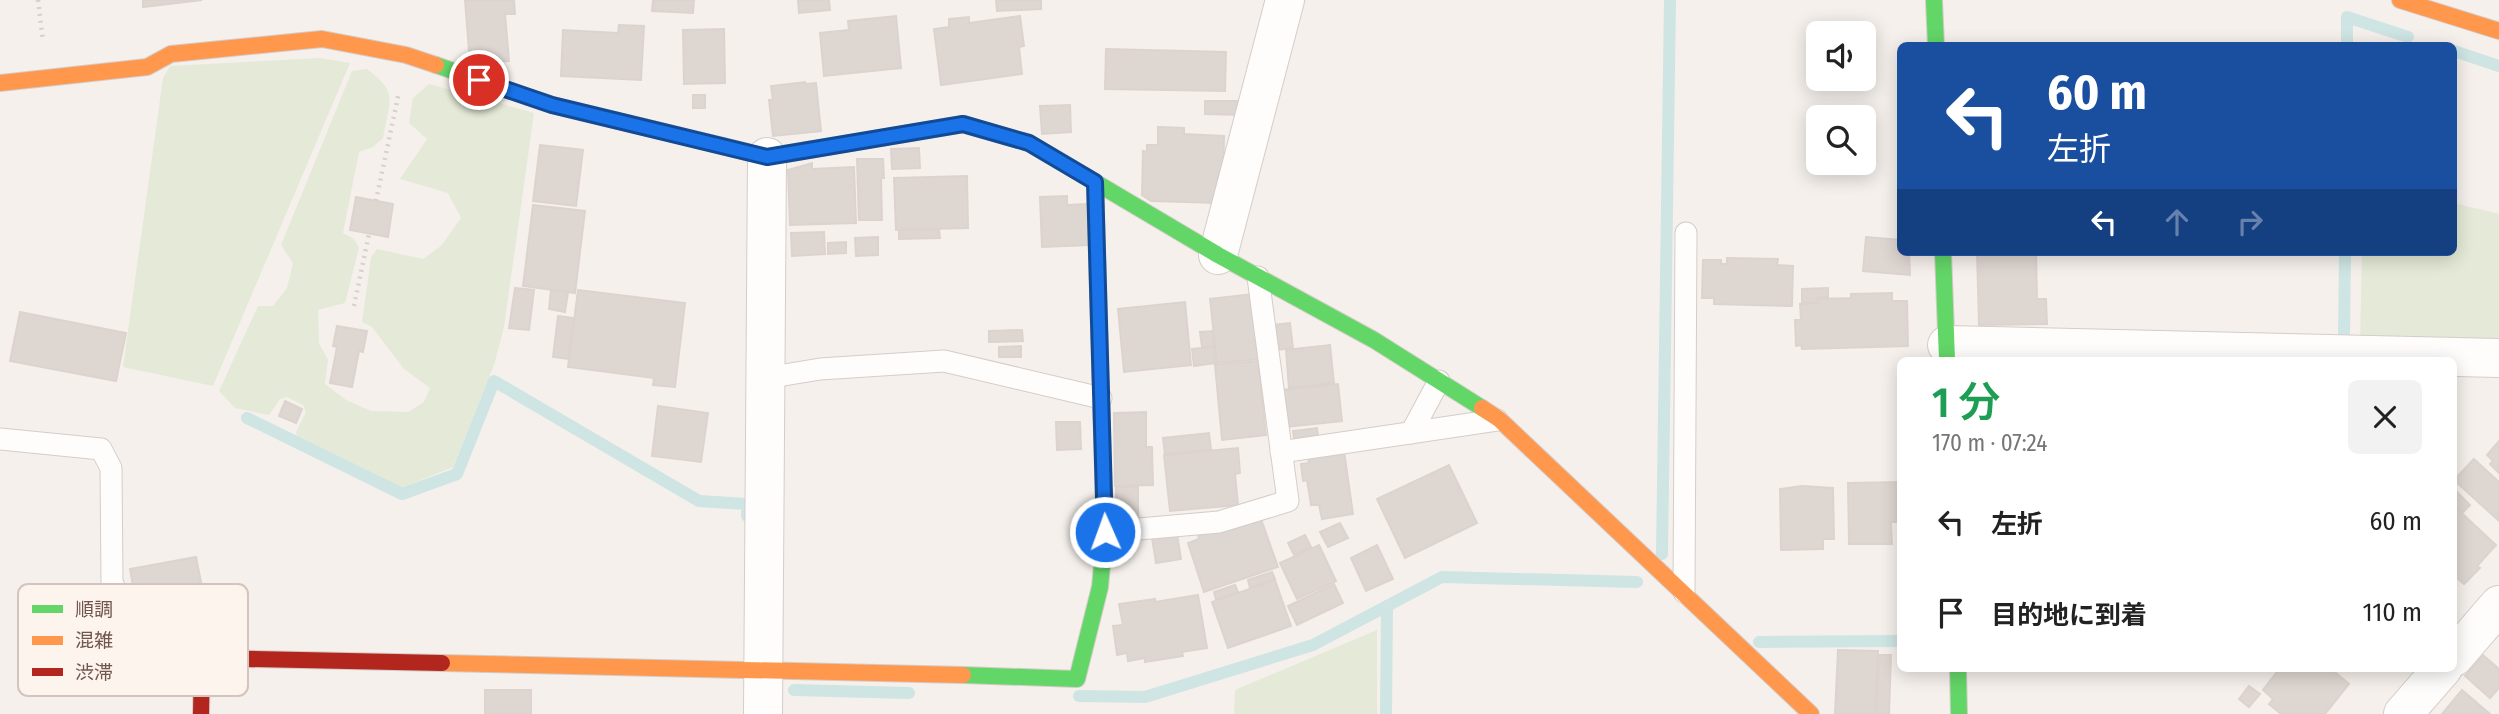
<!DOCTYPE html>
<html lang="ja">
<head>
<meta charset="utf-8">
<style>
	body { margin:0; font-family:"Fira Sans Condensed","Noto Sans JP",sans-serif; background:#f2f2f2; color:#222; height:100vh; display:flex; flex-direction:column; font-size:26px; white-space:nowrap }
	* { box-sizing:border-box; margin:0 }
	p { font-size:23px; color:#767676 }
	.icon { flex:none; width:38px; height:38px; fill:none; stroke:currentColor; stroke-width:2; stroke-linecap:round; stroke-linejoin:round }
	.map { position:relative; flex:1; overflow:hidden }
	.drawer { position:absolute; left:1897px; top:357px; width:560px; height:315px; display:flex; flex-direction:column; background:#fff; border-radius:10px; box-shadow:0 4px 18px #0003 }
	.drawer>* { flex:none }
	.guide { position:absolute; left:1897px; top:42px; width:560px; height:214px; border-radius:10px; box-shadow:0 4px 18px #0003; background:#1a4fa0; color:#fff; overflow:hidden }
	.fabs { position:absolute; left:1806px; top:21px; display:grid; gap:14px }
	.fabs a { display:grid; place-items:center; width:70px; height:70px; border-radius:10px; background:#fff; box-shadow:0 4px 18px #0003; font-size:35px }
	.pin { position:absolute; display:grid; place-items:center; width:60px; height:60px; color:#fff; margin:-30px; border:4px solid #fff; border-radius:50%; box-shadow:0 2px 7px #0007 }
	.me { position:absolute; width:77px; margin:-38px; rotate:358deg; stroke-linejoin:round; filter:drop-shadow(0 0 5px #0008) }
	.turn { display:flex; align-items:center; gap:24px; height:147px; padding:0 35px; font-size:32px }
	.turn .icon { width:91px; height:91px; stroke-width:2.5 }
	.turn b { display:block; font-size:49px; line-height:60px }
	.lanes { display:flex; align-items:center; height:66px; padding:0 35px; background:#0003; justify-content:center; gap:35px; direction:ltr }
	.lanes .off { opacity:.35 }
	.round { display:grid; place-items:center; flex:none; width:74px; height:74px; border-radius:10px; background:#f2f2f2 }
	.overview { display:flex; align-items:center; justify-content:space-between; height:119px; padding:0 35px }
	h1 { font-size:42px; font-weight:600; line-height:52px; color:#1e9e55 }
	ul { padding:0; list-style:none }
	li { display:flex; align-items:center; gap:21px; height:91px; padding:0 35px }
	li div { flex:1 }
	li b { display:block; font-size:26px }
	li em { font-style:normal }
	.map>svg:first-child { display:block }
</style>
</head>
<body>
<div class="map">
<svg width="2499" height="714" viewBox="0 0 2499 714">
	<rect width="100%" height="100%" fill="#f5f0eb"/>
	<g fill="#e4ead7">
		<polygon points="320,58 350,63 213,386 123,367 163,78 170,66"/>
		<path d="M367 69C400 94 389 101 383 138L373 147 359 152 343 233 354 239 359 248 345 303 318 310 319 343 328 360 325 384 346 400 371 411 408 412 424 402 430 388 404 369 372 327 362 322 371 258 377 249 423 259 441 246 461 218 448 193 400 179 427 139 409 123 413 98 429 84 534 113 504 327 494 365 453 467 401 488 297 436 296 432 306 412 303 405 287 397 280 399 269 415 235 408 219 391 258 306H273L287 288 293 263 281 245 352 71Z"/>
		<polygon points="2454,203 2499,214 2499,346 2360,343 2362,252 2454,252"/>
		<polygon points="1377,630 1377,714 1234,714 1235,690"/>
	</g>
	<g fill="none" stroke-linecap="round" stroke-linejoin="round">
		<g stroke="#cee5e4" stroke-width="12">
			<polyline points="2347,46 2347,17 2408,37"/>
			<polyline points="2454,51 2499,66"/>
			<polyline points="2344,338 2345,252"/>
			<polyline points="247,418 402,494 457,474 494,381 699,501 747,504 747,516"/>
			<polyline points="1662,554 1670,0"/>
			<polyline points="1759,642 1900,641"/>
			<polyline points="794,690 909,693"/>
			<polyline points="1079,696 1145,697 1313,645 1442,577 1637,582"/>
			<polyline points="1386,714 1387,606"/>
		</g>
	</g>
	<g fill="#ded6d1" stroke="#ddd3ce" stroke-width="2">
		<polygon points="143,0 202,0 143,7"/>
		<polygon points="465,0 514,0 515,14 505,14 509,61 470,64"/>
		<polygon points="653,0 694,0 693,13 652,11"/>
		<polygon points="798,0 829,0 830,10 799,13"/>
		<polygon points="996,0 1041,0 1041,9 997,11"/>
		<polygon points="896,16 901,68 824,76 820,33 849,30 848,21"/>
		<polygon points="1020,16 1024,46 1019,47 1022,74 941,85 934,29 949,27 949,19 969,17 969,23"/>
		<polygon points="619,25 644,26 641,80 561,76 563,30 618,33"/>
		<polygon points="724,29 725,83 684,84 683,30"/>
		<polygon points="1106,49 1226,52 1225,91 1105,89"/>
		<polygon points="805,82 806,84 816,83 821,131 773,136 769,100 773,100 771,86"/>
		<rect x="693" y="95" width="12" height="13"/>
		<polygon points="1205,101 1241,101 1240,115 1205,114"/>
		<polygon points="1070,105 1071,132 1042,134 1040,106"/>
		<polygon points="1158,127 1184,128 1184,134 1224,136 1223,176 1218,176 1217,203 1151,201 1142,195 1143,151 1147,152 1147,145 1158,145"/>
		<polygon points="540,145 583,150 576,206 533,201"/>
		<polygon points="919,148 920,168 892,169 891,149"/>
		<polygon points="857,159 883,159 884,178 881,178 882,220 859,220"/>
		<polygon points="812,163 812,169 854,167 856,223 790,225 788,170"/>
		<polygon points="967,176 968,228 896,230 894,178"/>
		<polygon points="1067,196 1067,205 1088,204 1090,245 1042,247 1040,197"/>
		<polygon points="356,197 393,204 388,237 350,230"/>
		<polygon points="533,205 585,211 575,293 523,286"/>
		<polygon points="939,229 940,238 899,239 899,230"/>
		<polygon points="824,232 825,254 792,256 791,233"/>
		<polygon points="878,237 878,255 856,256 855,238"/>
		<polygon points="1866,237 1900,240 1900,252 1909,252 1910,275 1863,271"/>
		<polygon points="846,242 846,253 828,254 828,243"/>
		<polygon points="1977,252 2036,252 2037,299 2046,299 2047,324 1979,325"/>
		<polygon points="1727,258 1778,259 1777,265 1793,266 1792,306 1714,304 1714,298 1702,298 1703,260 1721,260 1721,264 1727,264"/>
		<polygon points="515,288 534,290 529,330 509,328"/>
		<polygon points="1828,288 1828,297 1817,298 1817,303 1802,303 1802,289"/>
		<polygon points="551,290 568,292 565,312 549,309"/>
		<polygon points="578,290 685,303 675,387 653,385 654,378 568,367"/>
		<polygon points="1892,293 1892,301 1907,301 1908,346 1802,349 1801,345 1796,346 1795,320 1801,320 1800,304 1818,303 1818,299 1851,298 1851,294"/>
		<polygon points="1253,294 1260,359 1217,363 1210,299"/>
		<polygon points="1185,302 1191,365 1124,372 1118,309"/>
		<polygon points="20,312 126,333 116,381 10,361"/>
		<polygon points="558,316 574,318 568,359 553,357"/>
		<polygon points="1290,323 1293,348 1276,350 1273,325"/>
		<polygon points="337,326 367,331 363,352 359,351 352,387 330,383 337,347 333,346"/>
		<polygon points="1022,330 1023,341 989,342 989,331"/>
		<polygon points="1213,331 1214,346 1202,347 1200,332"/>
		<polygon points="1330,345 1334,383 1289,388 1286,350"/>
		<polygon points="1021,346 1021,357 999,357 999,347"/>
		<polygon points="1214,347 1216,363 1194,366 1192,349"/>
		<polygon points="1258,361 1266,435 1222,440 1215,365"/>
		<polygon points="1338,384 1342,421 1286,427 1282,390"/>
		<polygon points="285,401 302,409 296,423 279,416"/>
		<polygon points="658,406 708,413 701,462 652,456"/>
		<polygon points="1146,412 1146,447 1152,447 1153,485 1115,486 1114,413"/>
		<polygon points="1056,422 1080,422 1081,449 1057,450"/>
		<polygon points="1317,428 1318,436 1294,438 1293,431"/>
		<polygon points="1209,433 1211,450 1165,454 1163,438"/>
		<polygon points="2499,441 2499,473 2490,464 2493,461 2487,455"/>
		<polygon points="1238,448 1240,473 1235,474 1238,505 1170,511 1164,455"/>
		<polygon points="1344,451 1353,514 1322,519 1319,505 1311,505 1307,480 1303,481 1301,464 1309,463 1308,456"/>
		<polygon points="2474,459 2499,482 2499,521 2454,480"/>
		<polygon points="1449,465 1477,523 1405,558 1377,499"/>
		<polygon points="1900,482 1900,522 1891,522 1892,544 1849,544 1848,483"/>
		<polygon points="1802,486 1833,488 1834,539 1823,539 1823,549 1781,550 1780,489"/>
		<polygon points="1116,487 1138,487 1138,522 1117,523"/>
		<polygon points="2454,489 2470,505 2462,513 2454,505"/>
		<polygon points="2454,506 2496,545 2477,566 2480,568 2464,584 2454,575"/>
		<polygon points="1261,519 1278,567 1204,592 1188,543 1199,539 1198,534"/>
		<polygon points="1340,523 1348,538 1328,547 1320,532"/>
		<polygon points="1177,534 1181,559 1156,563 1152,538"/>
		<polygon points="1305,535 1311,547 1294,555 1288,543"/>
		<polygon points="1319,545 1336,581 1297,599 1280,563"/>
		<polygon points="1377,545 1393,579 1366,591 1351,558"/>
		<polygon points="196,557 205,602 159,610 158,606 133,610 130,598 135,597 130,569"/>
		<polygon points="1272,572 1275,579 1250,588 1248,580"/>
		<polygon points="1275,580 1291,626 1228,648 1212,602"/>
		<polygon points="1334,584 1343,603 1297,625 1288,606"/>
		<polygon points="1235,585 1238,592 1216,600 1214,592"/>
		<polygon points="1198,595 1207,648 1182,652 1183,656 1145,662 1145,658 1128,661 1127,653 1117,655 1113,626 1123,625 1119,604 1155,599 1155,602"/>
		<polygon points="1838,650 1878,651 1875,714 1835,714"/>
		<polygon points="1879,655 1891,655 1889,714 1876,714"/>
		<polygon points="2483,655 2499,669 2499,688 2490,698 2465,676"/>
		<polygon points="2280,668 2330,668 2349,684 2325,714 2281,714 2269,704 2273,699 2263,690"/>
		<polygon points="2249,686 2260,694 2249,707 2239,699"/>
		<rect x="485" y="690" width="46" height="24"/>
		<polygon points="2462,690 2490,714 2442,714"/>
	</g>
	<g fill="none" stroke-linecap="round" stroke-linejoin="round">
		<g stroke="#d4cdc9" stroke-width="23">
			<g id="lane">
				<polyline points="766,378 820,369 944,361 1101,398"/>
				<polyline points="1411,433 1439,381"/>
				<polyline points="0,439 101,449 111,468 112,581 129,632 172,660 202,658"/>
				<polyline points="1281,452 1497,420"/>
				<polyline points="1105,532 1219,522 1288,501 1258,277"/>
				<polyline points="1684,592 1686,233"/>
			</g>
		</g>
		<g stroke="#d4cdc9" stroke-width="40">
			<g id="street">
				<polyline points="1218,255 1285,0"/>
				<polyline points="1947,345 2499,358"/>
				<polyline points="2454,657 2499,605"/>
				<polyline points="763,714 767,157"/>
				<polyline points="2403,714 2443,668"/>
			</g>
		</g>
		<g stroke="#d4ccc8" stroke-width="18">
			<g id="fast">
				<polyline points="1934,0 1936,46"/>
				<polyline points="436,65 552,105 723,146"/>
				<polyline points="1083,175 1218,255 1374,340 1482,408"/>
				<polyline points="1943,252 1947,360"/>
				<polyline points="1958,668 1959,714"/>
				<polyline points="963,675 1077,679 1100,587 1105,532 1104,505"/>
			</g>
		</g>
		<g stroke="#d4ccc8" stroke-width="18">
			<g id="slow">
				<polyline points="2400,0 2499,31"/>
				<polyline points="0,83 147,67 171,54 322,39 406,55 436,65"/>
				<polyline points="723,146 767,157 963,124 1029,143 1083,175"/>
				<polyline points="1482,408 1499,419 1811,714"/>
				<polyline points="442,663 963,675"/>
			</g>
		</g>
		<g stroke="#d4ccc8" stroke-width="18">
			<g id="jam">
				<polyline points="1095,182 1104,505"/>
				<polyline points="201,714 202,658 442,663"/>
			</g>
		</g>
		<g stroke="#d8d0ce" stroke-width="4.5" stroke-dasharray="2 5" stroke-linecap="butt">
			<polyline points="38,0 43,41"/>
			<polyline points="376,201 399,92"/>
			<polyline points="354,306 369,234"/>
		</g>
		<use href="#lane" stroke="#fefdfc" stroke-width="21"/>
		<use href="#street" stroke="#fefdfc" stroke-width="38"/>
		<use href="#fast" stroke="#63d668" stroke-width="16"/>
		<use href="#slow" stroke="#ff974d" stroke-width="16"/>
		<use href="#jam" stroke="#b3261e" stroke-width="16"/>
	</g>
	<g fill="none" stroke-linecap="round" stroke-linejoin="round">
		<g stroke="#114b97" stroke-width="18">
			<polyline id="route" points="479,80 552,105 767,157 963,124 1029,143 1095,182 1105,532"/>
		</g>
		<use href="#route" stroke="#1a73e8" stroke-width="12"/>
	</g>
	<rect x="18" y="584" width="230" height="112" rx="10" fill="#fdf4ed" stroke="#d3c5bd" stroke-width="2"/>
	<rect x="32" y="605" width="31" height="8" fill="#63d668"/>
	<rect x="32" y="636" width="31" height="9" fill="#ff974d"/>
	<rect x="32" y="668" width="31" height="8" fill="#b3261e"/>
	<g font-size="19" fill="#70564e">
		<text x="75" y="616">順調</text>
		<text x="75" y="647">混雑</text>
		<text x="75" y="679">渋滞</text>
	</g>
</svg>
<div class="fabs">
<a><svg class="icon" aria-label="sound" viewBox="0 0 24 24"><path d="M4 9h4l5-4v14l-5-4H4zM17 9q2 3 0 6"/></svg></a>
<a><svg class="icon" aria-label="search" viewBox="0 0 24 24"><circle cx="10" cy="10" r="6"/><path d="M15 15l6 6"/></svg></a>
</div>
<div class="pin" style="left:479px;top:80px;background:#d93025"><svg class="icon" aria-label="arrive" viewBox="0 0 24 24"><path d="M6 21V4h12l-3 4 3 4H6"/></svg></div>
<svg class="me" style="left:1105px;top:532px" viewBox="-20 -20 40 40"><circle r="17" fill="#1a73e8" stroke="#fff" stroke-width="3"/><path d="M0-11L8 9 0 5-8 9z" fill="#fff"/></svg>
<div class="guide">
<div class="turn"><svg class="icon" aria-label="left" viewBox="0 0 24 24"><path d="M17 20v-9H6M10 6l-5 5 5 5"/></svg><div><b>60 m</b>左折</div></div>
<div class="lanes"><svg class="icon" aria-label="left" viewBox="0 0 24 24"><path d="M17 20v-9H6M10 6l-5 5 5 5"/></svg><svg class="icon off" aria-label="ahead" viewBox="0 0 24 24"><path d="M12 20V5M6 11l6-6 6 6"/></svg><svg class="icon off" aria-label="right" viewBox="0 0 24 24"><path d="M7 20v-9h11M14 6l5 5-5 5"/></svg></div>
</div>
<section class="drawer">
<div class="overview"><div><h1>1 分</h1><p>170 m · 07:24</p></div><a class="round"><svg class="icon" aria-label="close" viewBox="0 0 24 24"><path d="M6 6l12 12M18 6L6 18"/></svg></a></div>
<ul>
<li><svg class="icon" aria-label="left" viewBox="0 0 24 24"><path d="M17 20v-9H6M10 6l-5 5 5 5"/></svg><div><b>左折</b></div><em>60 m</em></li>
<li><svg class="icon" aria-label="arrive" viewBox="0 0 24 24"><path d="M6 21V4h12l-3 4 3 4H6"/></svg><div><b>目的地に到着</b></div><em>110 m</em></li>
</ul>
</section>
</div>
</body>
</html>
